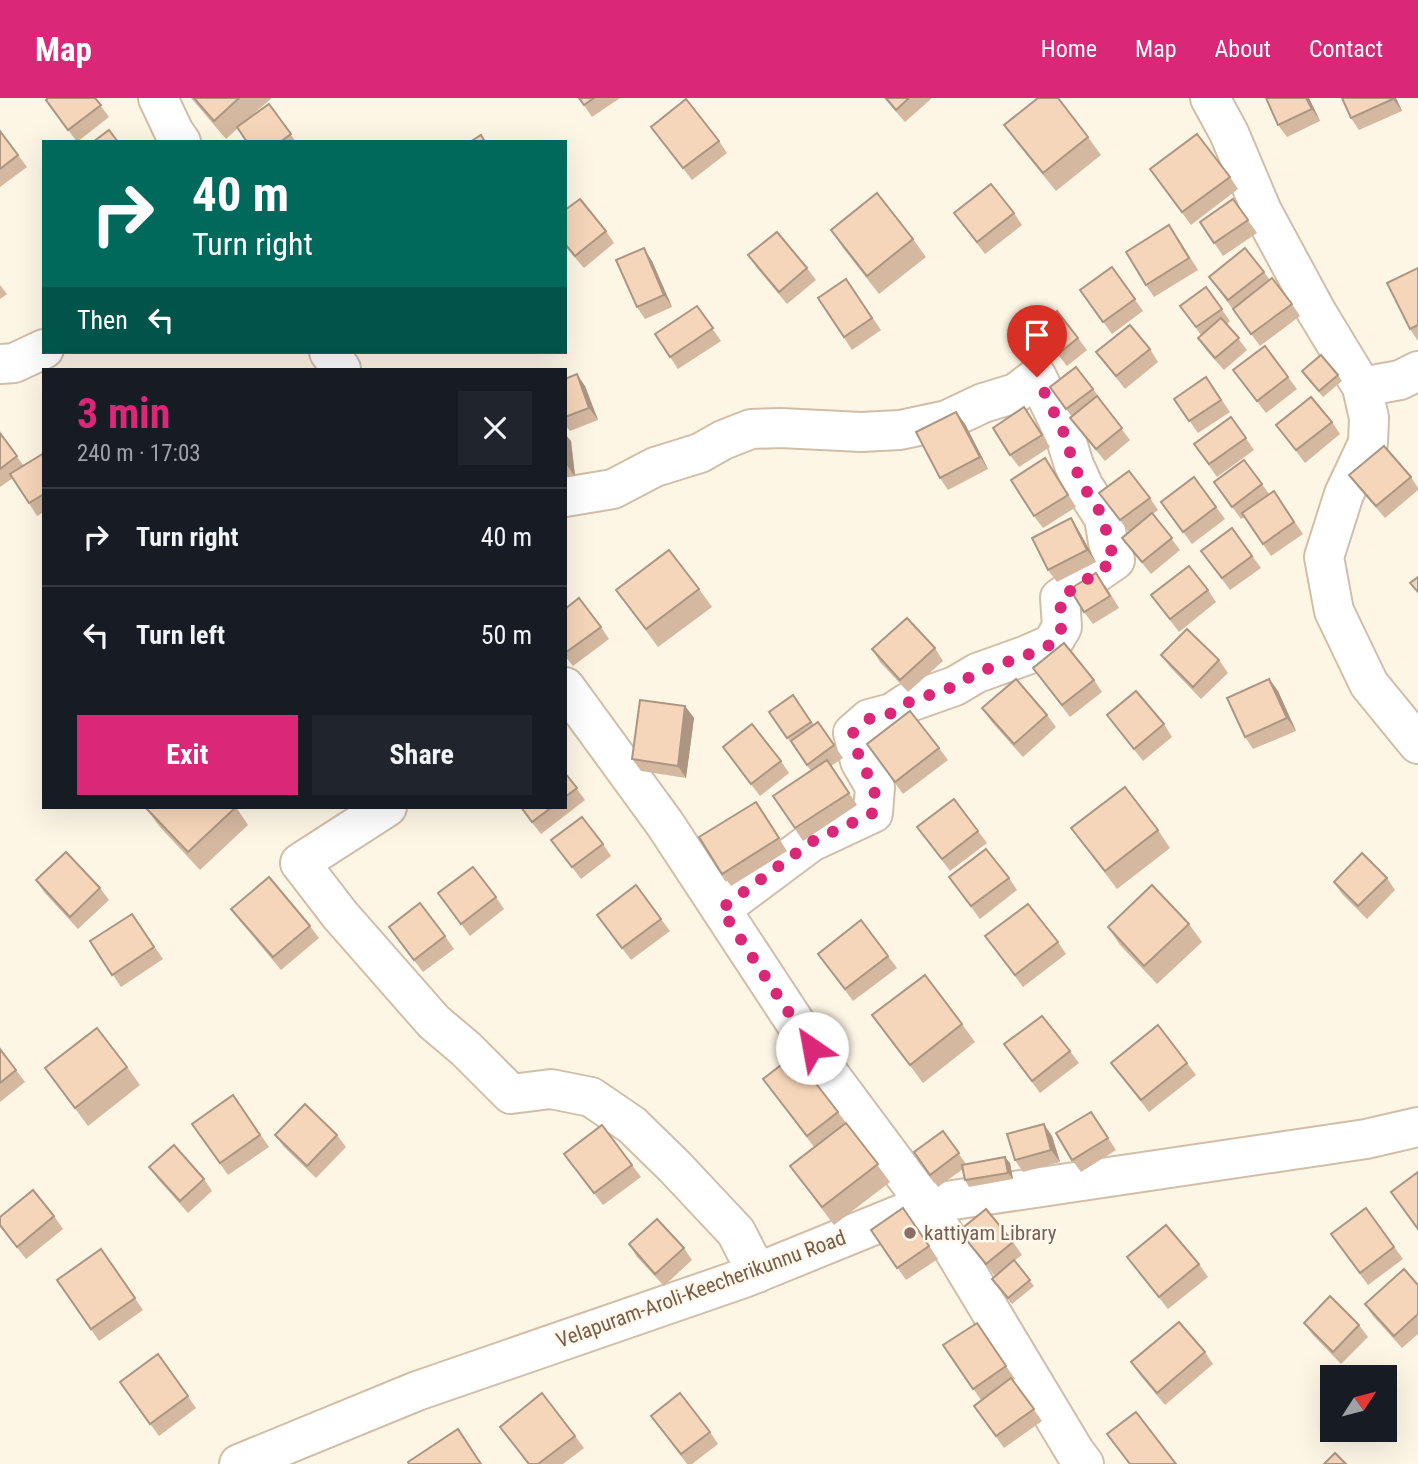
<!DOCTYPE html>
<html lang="en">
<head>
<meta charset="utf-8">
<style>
	body { margin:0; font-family:"Roboto Condensed",sans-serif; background:#20242c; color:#f1f3f6; height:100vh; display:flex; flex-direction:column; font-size:26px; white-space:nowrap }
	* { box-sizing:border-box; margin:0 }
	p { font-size:23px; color:#9ea1a6 }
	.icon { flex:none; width:38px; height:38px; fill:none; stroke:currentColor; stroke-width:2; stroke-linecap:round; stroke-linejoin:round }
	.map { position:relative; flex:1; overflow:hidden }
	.panel { position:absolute; left:42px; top:270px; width:525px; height:441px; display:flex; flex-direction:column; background:#171b24; border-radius:0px; box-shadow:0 7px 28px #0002 }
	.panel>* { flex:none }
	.top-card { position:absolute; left:42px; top:42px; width:525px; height:214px; border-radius:0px; box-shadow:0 7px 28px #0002; background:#00695c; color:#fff; overflow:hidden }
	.needle { width:46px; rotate:54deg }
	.buttons { position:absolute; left:1320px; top:1267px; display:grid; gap:14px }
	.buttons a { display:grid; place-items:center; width:77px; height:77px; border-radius:0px; background:#171b24; box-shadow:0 7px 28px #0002; font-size:35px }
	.pin { position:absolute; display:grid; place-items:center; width:60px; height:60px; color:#fff; margin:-72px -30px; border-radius:50% 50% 50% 0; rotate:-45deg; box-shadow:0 0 7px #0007 }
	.pin .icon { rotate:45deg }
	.me { position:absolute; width:77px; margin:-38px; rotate:327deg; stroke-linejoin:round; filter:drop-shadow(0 0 5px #0008) }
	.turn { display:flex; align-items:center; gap:24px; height:147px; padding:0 35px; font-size:32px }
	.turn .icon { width:91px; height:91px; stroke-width:2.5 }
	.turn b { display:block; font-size:49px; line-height:60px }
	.then { display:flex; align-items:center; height:66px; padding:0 35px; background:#0003; gap:14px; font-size:26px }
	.round { display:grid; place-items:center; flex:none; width:74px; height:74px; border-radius:0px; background:#20242c }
	.head { display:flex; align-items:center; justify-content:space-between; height:119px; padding:0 35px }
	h1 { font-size:42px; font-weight:700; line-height:52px; color:#db2777 }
	.cta { display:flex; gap:14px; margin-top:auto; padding:14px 35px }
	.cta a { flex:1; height:80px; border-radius:0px; background:#db2777; color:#fff; font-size:28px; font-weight:700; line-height:80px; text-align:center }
	.cta a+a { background:#20242c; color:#f1f3f6 }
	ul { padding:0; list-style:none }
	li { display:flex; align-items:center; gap:21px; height:98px; padding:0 35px; border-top:2px solid #363941 }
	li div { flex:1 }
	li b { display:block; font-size:26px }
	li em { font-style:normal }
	header { display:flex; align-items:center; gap:42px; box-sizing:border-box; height:98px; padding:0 35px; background:#db2777; color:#fff }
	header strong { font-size:33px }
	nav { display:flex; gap:38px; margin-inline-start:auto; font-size:24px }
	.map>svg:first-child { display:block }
</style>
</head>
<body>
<header>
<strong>Map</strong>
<nav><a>Home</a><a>Map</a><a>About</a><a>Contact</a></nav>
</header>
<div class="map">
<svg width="1418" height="1366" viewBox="0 0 1418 1366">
	<rect width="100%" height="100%" fill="#fef6e5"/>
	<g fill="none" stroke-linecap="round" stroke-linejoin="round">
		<g stroke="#d1bea9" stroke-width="42">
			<g id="minor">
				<polyline points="158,0 174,34 181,44"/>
				<polyline points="1210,0 1229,35 1262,113 1316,213 1362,289 1400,282 1418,273"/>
				<polyline points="329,254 341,271"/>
				<polyline points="0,266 14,265 44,251"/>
				<polyline points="1362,289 1369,320 1368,345 1344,396 1324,459 1334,513 1369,586 1418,646"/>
				<polyline points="565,399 613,391 655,369 700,355 723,342 751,331 781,330 861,334 900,332 947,322 983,305 1016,295 1037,279 1064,335 1074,367 1084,389 1104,420 1108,444 1115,462 1060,500 1062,529 1052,546 1027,557 977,575 955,588 907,605 892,615 869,621 853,635 860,663 875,689 873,715 811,744 721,811"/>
				<polyline points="387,709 300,765 340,817 434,924 466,951 511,996 551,991 591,999 632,1027 675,1069 736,1134 757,1175"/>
				<polyline points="239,1366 417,1293 744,1180 926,1106 827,973 665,726 565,589"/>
				<polyline points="1084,1366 1075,1354 926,1106 1366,1041 1418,1029"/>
			</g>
		</g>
		<use href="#minor" stroke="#fff" stroke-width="38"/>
	</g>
	<g fill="#d4b8a0">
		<polygon points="95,0 109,19 77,44 46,2"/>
		<polygon points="191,0 272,0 251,18 269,6 296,44 247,44 238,30 226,41"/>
		<polygon points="579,0 620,0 592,19"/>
		<polygon points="884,0 932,0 905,24"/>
		<polygon points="1266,0 1309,0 1320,23 1287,39 1278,27"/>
		<polygon points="1396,0 1402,13 1359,32 1351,20"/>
		<polygon points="1004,27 1088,39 1101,57 1056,93 1017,45"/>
		<polygon points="651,29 719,43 727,55 692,82"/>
		<polygon points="0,33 27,69 0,89"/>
		<polygon points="1150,71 1230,79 1238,91 1191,127"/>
		<polygon points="1233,101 1257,135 1223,158 1200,124"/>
		<polygon points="565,112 606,133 614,145 584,170 565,148"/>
		<polygon points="954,115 1014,115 1022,127 985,156"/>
		<polygon points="831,132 913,141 926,159 879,196 843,150"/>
		<polygon points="1178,140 1198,172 1154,199 1146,187"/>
		<polygon points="748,157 807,170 816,182 787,206 757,170"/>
		<polygon points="652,163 672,209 645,221 637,209"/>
		<polygon points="1112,169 1143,213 1112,236 1080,192"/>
		<polygon points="1418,170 1418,243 1410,231"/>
		<polygon points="1264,174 1270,182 1292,206 1300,218 1260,248 1209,179"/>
		<polygon points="846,181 881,232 852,252 818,200"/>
		<polygon points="0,187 7,196 0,201"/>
		<polygon points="1206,189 1230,223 1227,226 1247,252 1224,272 1207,253 1198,240 1201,237 1180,208"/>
		<polygon points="697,208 721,243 678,271 655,236"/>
		<polygon points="1037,230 1078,240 1087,252 1067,268"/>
		<polygon points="1265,248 1297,291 1266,315 1233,272"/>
		<polygon points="1150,251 1158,264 1125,291 1096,254"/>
		<polygon points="1302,273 1338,277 1342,283 1323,299"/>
		<polygon points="1206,279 1230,314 1198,335 1174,301"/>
		<polygon points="565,281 585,288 598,322 570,333 565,327"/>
		<polygon points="1050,289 1093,291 1102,303 1101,304 1130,342 1105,363 1079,332 1070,320 1072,319"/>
		<polygon points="1024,309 1050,349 1019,369 1010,357"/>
		<polygon points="956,314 965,326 988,371 948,392 940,380"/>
		<polygon points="1231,319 1254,352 1217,379 1194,346"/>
		<polygon points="1332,324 1340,336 1305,365 1276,327"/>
		<polygon points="0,335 23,367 44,355 44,414 37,418 13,380 0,389"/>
		<polygon points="565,336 571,343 575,378 565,379"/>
		<polygon points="1045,360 1076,409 1043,430 1034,418"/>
		<polygon points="1244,362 1270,397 1274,393 1303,436 1271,458 1245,419 1241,421 1214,384"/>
		<polygon points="1349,377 1411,379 1418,390 1418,392 1385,420 1358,389"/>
		<polygon points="1194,379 1225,421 1192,446 1161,404"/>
		<polygon points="1099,395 1150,400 1158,412 1153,416 1180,452 1151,476 1122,440 1129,434"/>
		<polygon points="1071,420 1079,433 1096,464 1057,484 1048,472"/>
		<polygon points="1232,430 1261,470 1230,492 1201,453"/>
		<polygon points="1105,487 1119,510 1093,526 1084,514"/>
		<polygon points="699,491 712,509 658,549 616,492"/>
		<polygon points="1208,492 1216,504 1179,534 1151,497"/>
		<polygon points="565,511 601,529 609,541 573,568 565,558"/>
		<polygon points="935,550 943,563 908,594 880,564 872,551"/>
		<polygon points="1161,557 1219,562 1228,575 1201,601 1170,569"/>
		<polygon points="1033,570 1094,582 1102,594 1070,619"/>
		<polygon points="1269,581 1278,593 1296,633 1253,651 1245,639"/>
		<polygon points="793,597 814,627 818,624 843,660 831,668 857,707 803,743 773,698 811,673 769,614"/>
		<polygon points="685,608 694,620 686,680 641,673 632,661"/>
		<polygon points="982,610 1047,617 1056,629 1023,659 991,623"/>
		<polygon points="1107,617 1164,626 1172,639 1143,663"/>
		<polygon points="867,646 939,650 948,662 903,696"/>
		<polygon points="723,649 781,663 789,675 760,698"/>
		<polygon points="565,675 585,702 541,736 520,709 565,709"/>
		<polygon points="756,704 787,753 731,788 722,776"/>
		<polygon points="236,709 248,727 200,772 159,728 146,710"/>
		<polygon points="917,729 978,733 987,745 950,773"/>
		<polygon points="1071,730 1158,732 1170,750 1117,791"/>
		<polygon points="551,742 603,746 611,758 581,781"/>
		<polygon points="949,779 1009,780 1017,792 980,821"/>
		<polygon points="1387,780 1395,792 1367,821 1342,796 1334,784"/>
		<polygon points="36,782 100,790 109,802 78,831 44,794"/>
		<polygon points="438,795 496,799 504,811 470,838"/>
		<polygon points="231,811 310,828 319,840 281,872 240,823"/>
		<polygon points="132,816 163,861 121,889 90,843"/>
		<polygon points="597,817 661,821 670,833 631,862"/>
		<polygon points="1189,826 1202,844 1157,886 1120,847 1108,829"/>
		<polygon points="389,829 445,838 454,851 423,874"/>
		<polygon points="985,838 1058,844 1066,856 1023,889"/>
		<polygon points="818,856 888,858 897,870 853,903"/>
		<polygon points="872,917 962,926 975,944 923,985"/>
		<polygon points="1004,946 1070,953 1079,965 1040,995"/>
		<polygon points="0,951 25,984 0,1004"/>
		<polygon points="1111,965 1187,965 1196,977 1149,1014"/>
		<polygon points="127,969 140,987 88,1028 45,970"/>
		<polygon points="763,981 838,1014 890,1084 834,1127 790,1068 814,1049"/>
		<polygon points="233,997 269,1049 228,1077 192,1026"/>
		<polygon points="1091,1014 1116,1052 1081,1074 1072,1062"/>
		<polygon points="943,1033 966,1066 1010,1065 1013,1081 969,1089 965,1082 963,1071 938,1089 914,1054"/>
		<polygon points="275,1037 337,1037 346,1049 316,1080 284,1049"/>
		<polygon points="1052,1038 1060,1064 1023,1074 1015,1062"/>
		<polygon points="564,1056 632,1067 641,1079 603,1107"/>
		<polygon points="149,1069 204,1081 212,1093 188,1115 158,1081"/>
		<polygon points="903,1110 938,1161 906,1182 871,1132"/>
		<polygon points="1366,1110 1403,1161 1368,1187 1331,1136"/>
		<polygon points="54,1118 63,1131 26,1161 0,1128"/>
		<polygon points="959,1133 1013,1144 1022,1157 1014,1163 1034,1188 1012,1206 996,1187 995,1178 968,1145"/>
		<polygon points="629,1146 684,1150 692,1162 664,1188 637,1159"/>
		<polygon points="101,1151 143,1212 99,1243 57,1182"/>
		<polygon points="1127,1159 1199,1166 1208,1179 1168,1211"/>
		<polygon points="1418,1187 1418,1236 1402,1250 1373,1218 1365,1206"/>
		<polygon points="977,1225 1015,1281 1013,1282 1042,1323 1004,1350 974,1308 981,1302 943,1247"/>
		<polygon points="1304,1225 1359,1227 1368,1239 1341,1266 1313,1237"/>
		<polygon points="1205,1254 1213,1266 1165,1307 1140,1277 1131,1264"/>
		<polygon points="158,1256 196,1310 159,1338 120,1284"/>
		<polygon points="651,1318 710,1334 718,1346 692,1366 687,1366"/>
		<polygon points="500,1329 575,1338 584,1350 563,1366 528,1366"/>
	</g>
	<g fill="#ac9682">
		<polygon points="1306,0 1309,0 1320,23 1312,11"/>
		<polygon points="1393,0 1396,0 1402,13 1393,1"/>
		<polygon points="644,150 652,163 672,209 664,197"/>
		<polygon points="577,276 585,288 598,322 589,310"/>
		<polygon points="956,314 965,326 988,371 980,359"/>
		<polygon points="565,336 571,343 575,378 566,366"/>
		<polygon points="1071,420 1079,433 1096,464 1087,452"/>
		<polygon points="1269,581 1278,593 1296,633 1287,620"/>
		<polygon points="685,608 694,620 686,680 678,668"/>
		<polygon points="1044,1026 1052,1038 1060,1064 1051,1052"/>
		<polygon points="1005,1059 1010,1065 1013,1081 1008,1075"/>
	</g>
	<g fill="#f6d6ba" stroke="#ac9682" stroke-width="2">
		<polygon points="48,0 95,0 101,7 68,32 46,2"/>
		<polygon points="194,0 239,0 214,23"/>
		<polygon points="579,0 594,0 584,7"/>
		<polygon points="886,0 909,0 896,12"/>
		<polygon points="1038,0 1058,0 1088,39 1043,75 1004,27"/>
		<polygon points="1266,0 1306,0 1312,11 1278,27"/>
		<polygon points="1342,0 1393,0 1393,1 1351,20"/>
		<polygon points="686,1 719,43 683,70 651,29"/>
		<polygon points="269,6 291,36 280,44 247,44 237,29"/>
		<polygon points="109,32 118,44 93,44"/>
		<polygon points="0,33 18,57 0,71"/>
		<polygon points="1197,36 1230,79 1182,114 1150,71"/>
		<polygon points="481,37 485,44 470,44"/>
		<polygon points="991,86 1014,115 977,144 954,115"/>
		<polygon points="877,95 913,141 867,178 831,132"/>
		<polygon points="580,101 606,133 575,158 565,146 565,112"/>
		<polygon points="1233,101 1248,122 1214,145 1200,124"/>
		<polygon points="1169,127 1189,160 1146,187 1126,154"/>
		<polygon points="777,134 807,170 779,194 748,157"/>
		<polygon points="644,150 664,197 637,209 616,162"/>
		<polygon points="1245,150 1264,174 1228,202 1209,179"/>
		<polygon points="1112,169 1135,201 1103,224 1080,192"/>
		<polygon points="1418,170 1418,227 1410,231 1387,185"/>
		<polygon points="1272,180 1292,206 1251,236 1233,211"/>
		<polygon points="846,181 872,220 844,239 818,200"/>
		<polygon points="1206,189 1222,211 1196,229 1180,208"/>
		<polygon points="697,208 713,230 670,259 655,236"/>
		<polygon points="1057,213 1078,240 1058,256 1037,230"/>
		<polygon points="1221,220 1239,240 1215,260 1198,240"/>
		<polygon points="1130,227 1150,251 1116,278 1096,254"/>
		<polygon points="1265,248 1288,279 1257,303 1233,272"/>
		<polygon points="1321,257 1338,277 1319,293 1302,273"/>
		<polygon points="1076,269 1093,291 1066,311 1050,289"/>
		<polygon points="577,276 589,310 565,319 565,281"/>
		<polygon points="1206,279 1221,302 1189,323 1174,301"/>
		<polygon points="1097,298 1122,330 1096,351 1070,320"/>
		<polygon points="1311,299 1332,324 1296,352 1276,327"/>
		<polygon points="1024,309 1042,337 1010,357 993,330"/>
		<polygon points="956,314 980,359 940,380 916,334"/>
		<polygon points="1231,319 1246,340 1209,366 1194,346"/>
		<polygon points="0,335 17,358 0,371"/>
		<polygon points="1384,348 1411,379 1376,408 1349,377"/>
		<polygon points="44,355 44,396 29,405 10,376"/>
		<polygon points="1045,360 1068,397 1034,418 1011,382"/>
		<polygon points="1244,362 1262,386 1232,409 1214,384"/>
		<polygon points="1129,373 1150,400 1120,422 1099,395"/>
		<polygon points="1194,379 1216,409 1183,434 1161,404"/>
		<polygon points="1274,393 1294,424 1263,446 1242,415"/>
		<polygon points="1152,415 1172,440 1142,464 1122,440"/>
		<polygon points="1071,420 1087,452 1048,472 1032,440"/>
		<polygon points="1232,430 1252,458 1222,480 1201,453"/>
		<polygon points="669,452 699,491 646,531 616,492"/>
		<polygon points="1189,468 1208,492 1170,521 1151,497"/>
		<polygon points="1096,475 1110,498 1084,514 1070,491"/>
		<polygon points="1418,479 1418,494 1410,485"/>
		<polygon points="579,500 601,529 565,555 565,511"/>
		<polygon points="907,520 935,550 900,582 872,551"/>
		<polygon points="1187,531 1219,562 1193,589 1161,557"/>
		<polygon points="1064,545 1094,582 1062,607 1033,570"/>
		<polygon points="1016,581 1047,617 1014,646 982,610"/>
		<polygon points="1269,581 1287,620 1245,639 1227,600"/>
		<polygon points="1136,593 1164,626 1134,651 1107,617"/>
		<polygon points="793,597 811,624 787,640 769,614"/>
		<polygon points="640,602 685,608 678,668 632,661"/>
		<polygon points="910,613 939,650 895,684 867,646"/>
		<polygon points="818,624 834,647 807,667 791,643"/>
		<polygon points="752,626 781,663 751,686 723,649"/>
		<polygon points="827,662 849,695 795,730 773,698"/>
		<polygon points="565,675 577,690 565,699"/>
		<polygon points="1125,689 1158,732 1105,773 1071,730"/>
		<polygon points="954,701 978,733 942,761 917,729"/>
		<polygon points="756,704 779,740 722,776 699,739"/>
		<polygon points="148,709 236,709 188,754 146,710"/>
		<polygon points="521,709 552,709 532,724"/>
		<polygon points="582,719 603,746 572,769 551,742"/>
		<polygon points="986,751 1009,780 971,808 949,779"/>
		<polygon points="66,754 100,790 70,819 36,782"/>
		<polygon points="1362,755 1387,780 1358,808 1334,784"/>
		<polygon points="473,769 496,799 461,826 438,795"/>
		<polygon points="269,779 310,828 273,859 231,811"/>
		<polygon points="636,787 661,821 622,850 597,817"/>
		<polygon points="1152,787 1189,826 1144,868 1108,829"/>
		<polygon points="420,805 445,838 414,862 389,829"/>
		<polygon points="1028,806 1058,844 1015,877 985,838"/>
		<polygon points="132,816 154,849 112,877 90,843"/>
		<polygon points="861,822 888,858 845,891 818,856"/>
		<polygon points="925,877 962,926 910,967 872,917"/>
		<polygon points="1042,918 1070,953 1032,983 1004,946"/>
		<polygon points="1158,927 1187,965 1141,1002 1111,965"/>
		<polygon points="97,930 127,969 75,1010 45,970"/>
		<polygon points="0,951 16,972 0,985"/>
		<polygon points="794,957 838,1014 807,1038 763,981"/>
		<polygon points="233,997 260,1037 220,1065 192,1026"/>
		<polygon points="305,1006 337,1037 307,1068 275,1037"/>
		<polygon points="1091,1014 1108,1040 1072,1062 1056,1035"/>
		<polygon points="846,1025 878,1066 822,1109 790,1068"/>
		<polygon points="1044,1026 1051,1052 1015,1062 1007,1036"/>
		<polygon points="602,1027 632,1067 594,1095 564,1056"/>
		<polygon points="943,1033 959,1055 930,1077 914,1054"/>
		<polygon points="174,1047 204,1081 180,1103 149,1069"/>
		<polygon points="1005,1059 1008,1075 965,1082 962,1067"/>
		<polygon points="1418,1074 1418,1131 1391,1094"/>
		<polygon points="33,1092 54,1118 17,1149 0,1127 0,1119"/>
		<polygon points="903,1110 929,1148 897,1170 871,1132"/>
		<polygon points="1366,1110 1394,1149 1360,1175 1331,1136"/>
		<polygon points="986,1111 1013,1144 986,1166 959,1133"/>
		<polygon points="657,1121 684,1150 655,1176 629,1146"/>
		<polygon points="1166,1127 1199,1166 1159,1199 1127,1159"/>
		<polygon points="101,1151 135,1200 91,1231 57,1182"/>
		<polygon points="1014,1162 1030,1182 1008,1200 992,1181"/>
		<polygon points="1404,1171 1418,1187 1418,1216 1394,1238 1365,1206"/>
		<polygon points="1330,1198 1359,1227 1333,1254 1304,1225"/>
		<polygon points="1179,1224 1205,1254 1157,1295 1131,1264"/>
		<polygon points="977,1225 1006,1268 973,1291 943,1247"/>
		<polygon points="158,1256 188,1298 150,1326 120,1284"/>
		<polygon points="1011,1280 1034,1311 996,1338 974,1308"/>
		<polygon points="542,1295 575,1338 538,1366 529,1366 500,1329"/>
		<polygon points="680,1295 710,1334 681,1356 651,1318"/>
		<polygon points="1136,1314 1176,1366 1130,1366 1107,1336"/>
		<polygon points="458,1331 481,1366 409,1366 408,1364"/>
		<polygon points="1335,1355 1346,1366 1324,1366"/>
	</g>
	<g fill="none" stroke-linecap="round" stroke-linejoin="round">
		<polyline stroke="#db2777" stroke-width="12" stroke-dasharray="0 21.6" points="812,950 721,811 811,744 873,715 875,689 860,663 853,635 869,621 892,615 907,605 955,588 976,575 1027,557 1052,546 1062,529 1060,500 1115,462 1108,444 1104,420 1084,389 1074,367 1064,335 1037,279"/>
	</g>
	<circle fill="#8d6e63" stroke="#fff9ed" stroke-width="2.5" cx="910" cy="1135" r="7"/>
	<g text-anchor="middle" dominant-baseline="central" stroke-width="5" stroke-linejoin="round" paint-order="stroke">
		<g font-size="21" fill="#785e54" stroke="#fff9ed" text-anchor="start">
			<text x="924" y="1135">kattiyam Library</text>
		</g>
		<g font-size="21" fill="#795c47" stroke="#fff9ed">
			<text transform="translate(701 1191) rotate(-20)">Velapuram-Aroli-Keecherikunnu Road</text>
		</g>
	</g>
</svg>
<div class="buttons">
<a><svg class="needle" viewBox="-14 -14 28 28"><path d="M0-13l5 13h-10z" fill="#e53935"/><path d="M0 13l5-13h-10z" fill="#9ea1a6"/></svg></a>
</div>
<div class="pin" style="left:1037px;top:279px;background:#d93025"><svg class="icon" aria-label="arrive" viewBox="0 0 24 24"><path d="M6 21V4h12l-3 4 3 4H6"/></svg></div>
<svg class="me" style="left:812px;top:950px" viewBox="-20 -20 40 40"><circle r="19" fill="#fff"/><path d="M0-13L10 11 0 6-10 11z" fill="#db2777"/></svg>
<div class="top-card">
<div class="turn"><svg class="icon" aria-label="right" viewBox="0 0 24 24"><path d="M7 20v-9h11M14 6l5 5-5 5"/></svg><div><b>40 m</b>Turn right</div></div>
<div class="then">Then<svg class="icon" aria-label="left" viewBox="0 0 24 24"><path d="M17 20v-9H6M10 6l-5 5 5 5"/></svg></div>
</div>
<section class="panel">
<div class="head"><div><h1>3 min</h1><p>240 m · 17:03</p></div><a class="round"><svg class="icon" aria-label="close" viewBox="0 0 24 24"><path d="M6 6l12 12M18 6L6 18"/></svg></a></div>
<ul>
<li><svg class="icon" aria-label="right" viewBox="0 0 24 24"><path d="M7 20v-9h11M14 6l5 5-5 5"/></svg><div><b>Turn right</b></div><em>40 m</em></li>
<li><svg class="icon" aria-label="left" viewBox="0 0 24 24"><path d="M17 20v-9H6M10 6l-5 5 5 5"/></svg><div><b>Turn left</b></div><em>50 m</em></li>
</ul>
<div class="cta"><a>Exit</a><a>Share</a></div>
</section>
</div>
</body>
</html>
